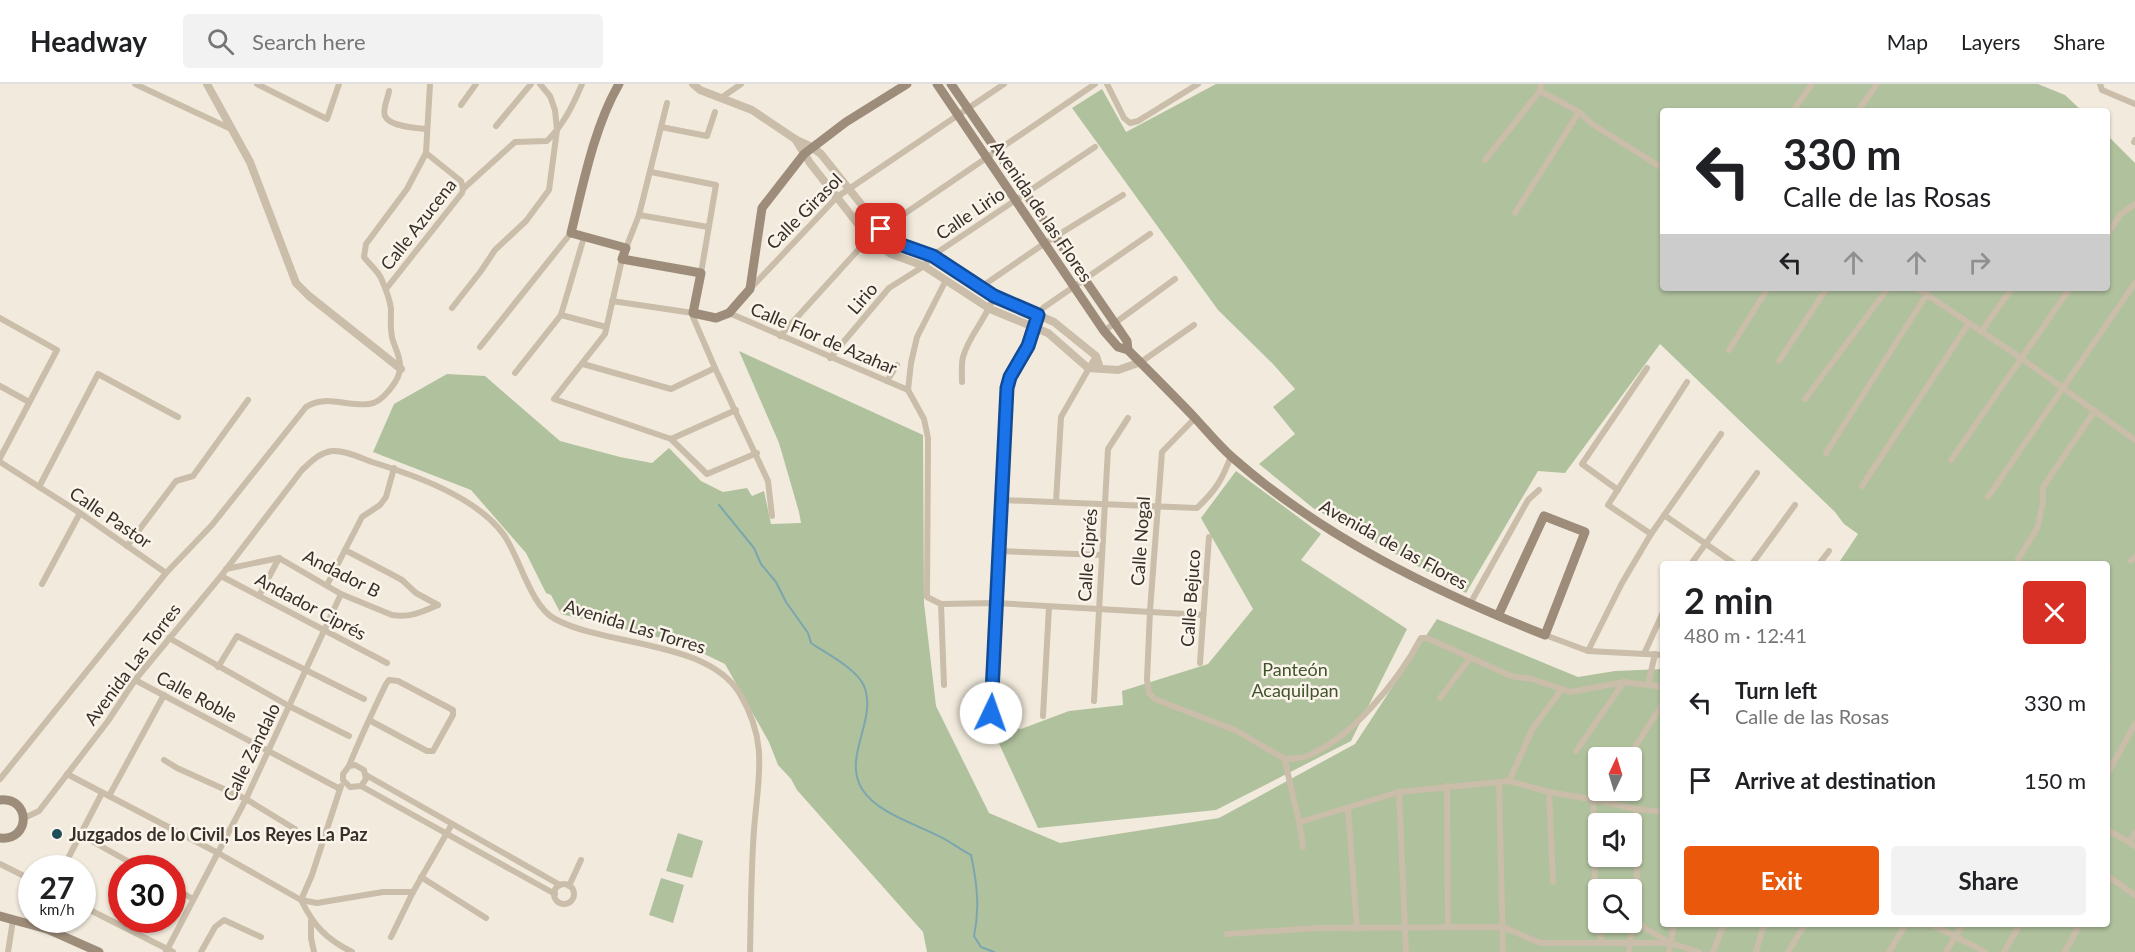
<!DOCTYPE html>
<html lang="en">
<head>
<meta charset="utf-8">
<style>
	body { margin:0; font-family:Lato,sans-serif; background:#f2f2f2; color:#202124; height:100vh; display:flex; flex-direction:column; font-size:22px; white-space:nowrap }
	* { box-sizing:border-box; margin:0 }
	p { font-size:20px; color:#757577 }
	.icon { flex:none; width:33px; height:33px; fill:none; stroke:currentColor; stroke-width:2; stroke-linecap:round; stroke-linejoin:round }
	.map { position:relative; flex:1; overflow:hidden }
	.side { position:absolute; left:1660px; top:477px; width:450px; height:366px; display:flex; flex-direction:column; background:#fff; border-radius:6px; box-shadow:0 2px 4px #0004 }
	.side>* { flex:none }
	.guide { position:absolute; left:1660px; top:24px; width:450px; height:183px; border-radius:6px; box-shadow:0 2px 4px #0004; background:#fff; color:#202124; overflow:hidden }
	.needle { width:39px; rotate:4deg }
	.tools { position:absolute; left:1588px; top:663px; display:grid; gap:12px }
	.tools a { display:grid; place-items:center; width:54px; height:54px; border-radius:6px; background:#fff; box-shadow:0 2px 4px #0004; font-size:30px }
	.speed { position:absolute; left:18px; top:771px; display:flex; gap:12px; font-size:30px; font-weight:700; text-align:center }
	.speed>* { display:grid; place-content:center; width:78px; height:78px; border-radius:50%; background:#fff; box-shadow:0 2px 4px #0004; line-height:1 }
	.speed small { font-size:15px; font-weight:400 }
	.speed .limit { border:9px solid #d22; background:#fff; color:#111 }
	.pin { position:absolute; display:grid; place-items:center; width:51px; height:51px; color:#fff; margin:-26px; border-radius:12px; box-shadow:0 3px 9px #0006 }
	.me { position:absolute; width:66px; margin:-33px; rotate:3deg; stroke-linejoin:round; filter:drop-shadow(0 0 4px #0008) }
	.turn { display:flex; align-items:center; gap:21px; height:126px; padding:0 24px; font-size:27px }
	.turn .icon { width:78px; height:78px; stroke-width:2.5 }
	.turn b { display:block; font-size:42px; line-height:51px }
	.lanes { display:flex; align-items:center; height:57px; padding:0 24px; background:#0003; justify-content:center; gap:30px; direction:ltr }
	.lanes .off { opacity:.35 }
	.round { display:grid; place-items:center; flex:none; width:63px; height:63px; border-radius:6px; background:#f2f2f2 }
	.head { display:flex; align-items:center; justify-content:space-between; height:102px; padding:0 24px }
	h1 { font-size:36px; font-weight:700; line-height:45px }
	.cta { display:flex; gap:12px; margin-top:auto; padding:12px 24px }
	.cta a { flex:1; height:69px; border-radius:6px; background:#ea580c; color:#fff; font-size:24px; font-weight:700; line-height:69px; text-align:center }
	.cta a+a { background:#f2f2f2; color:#202124 }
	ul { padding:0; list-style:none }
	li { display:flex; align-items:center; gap:18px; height:78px; padding:0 24px }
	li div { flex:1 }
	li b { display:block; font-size:22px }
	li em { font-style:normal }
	header { display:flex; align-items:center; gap:36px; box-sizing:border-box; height:84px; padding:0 30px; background:#fff; border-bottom:2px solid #e0e0e0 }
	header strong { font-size:28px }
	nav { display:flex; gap:33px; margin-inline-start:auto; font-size:21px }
	.search { width:420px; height:54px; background:#f2f2f2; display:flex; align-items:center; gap:15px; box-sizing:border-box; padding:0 21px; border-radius:6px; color:#757577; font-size:22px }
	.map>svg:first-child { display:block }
</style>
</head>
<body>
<header>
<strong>Headway</strong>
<div class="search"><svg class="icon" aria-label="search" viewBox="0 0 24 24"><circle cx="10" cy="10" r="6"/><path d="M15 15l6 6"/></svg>Search here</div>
<nav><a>Map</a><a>Layers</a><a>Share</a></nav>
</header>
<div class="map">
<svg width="2135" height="868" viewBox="0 0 2135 868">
	<rect width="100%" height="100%" fill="#f2ebdd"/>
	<g fill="#b0c19d" fill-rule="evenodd">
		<path d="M1216 0H2038L2065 11 2082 27H1664V204H2108V52L2135 79V868H927L923 848 797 706 791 695 778 681 769 658 725 580 698 567 661 554 561 530 551 511 546 509 526 469 471 406 373 368 394 320 447 290 485 292 560 357 620 373 652 379 669 364 701 397 723 408 747 404 752 412 764 407 771 440 801 439 799 428 779 359 739 267 923 351 924 519 936 622 989 729 1060 759 1219 734 1355 660 1437 535 1578 593 1615 587 1663 585 1664 840H2108V480H1838L1858 450 1844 440 1835 428 1660 260 1565 389 1538 387 1466 509 1313 424 1259 380 1295 350 1273 323 1295 305 1273 280 1218 226 1072 24 1102 5 1126 48ZM1599 674H1632V706H1599ZM1599 740H1632V772H1599ZM1599 806H1632V838H1599Z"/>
		<polygon points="1236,387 1321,450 1301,476 1407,545 1351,657 1216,726 1038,744 989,638 1021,645 1069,627 1123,621 1122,607 1208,580 1253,525 1201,434"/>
		<polygon points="678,749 703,757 692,794 666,787"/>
		<polygon points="661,794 684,801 673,839 649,831"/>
	</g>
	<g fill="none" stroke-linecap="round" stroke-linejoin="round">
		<path stroke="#7ca6af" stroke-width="2" d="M719 421 754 464 761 480 776 498 786 518 808 549 811 559C827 570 857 585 864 602 878 636 842 672 862 705 878 731 923 742 948 757 956 762 963 767 971 771 977 799 980 824 974 852L981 863 994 868"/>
		<g stroke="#cabda9" stroke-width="6">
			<polyline points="135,0 229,44"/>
			<polyline points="257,0 327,35 339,0"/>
			<polyline points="1107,0 1124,34 1130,39 1138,37 1198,0"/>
			<polyline points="2100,0 2102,6 2135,20"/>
			<path d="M389 7C388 14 382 26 385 32 390 43 417 44 427 45"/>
			<polyline points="1540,7 1579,28 1592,40 1664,85"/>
			<polyline points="721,14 741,0"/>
			<polyline points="461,21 476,0"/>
			<polyline points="1793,27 1812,0"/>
			<polyline points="1858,27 1877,0"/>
			<polyline points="496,42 531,0"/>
			<polyline points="661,43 707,52 715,28"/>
			<polyline points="2134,58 2135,56"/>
			<polyline points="426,69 461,97 463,105"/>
			<polyline points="1485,76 1540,7 1541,0"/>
			<polyline points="651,88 716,101 701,189"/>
			<polyline points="1515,129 1579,28"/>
			<polyline points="639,131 708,143"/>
			<polyline points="2108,149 2121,130 2135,120"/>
			<polyline points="626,164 639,131 667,19"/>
			<polyline points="622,175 605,250 554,315 671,355 736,326"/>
			<polyline points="946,196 917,253 911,279 908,306 924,335 928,354 927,513 941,520 996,519 1203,531"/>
			<polyline points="981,203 1045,159 1123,111"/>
			<polyline points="1917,204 2021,274 2135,356"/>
			<path d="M386 205 462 109 463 105 515 58 547 57C564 40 573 21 582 0"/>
			<polyline points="750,205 837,113 1004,0"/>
			<polyline points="612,217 693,229 693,233 715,284 768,397 772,432"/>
			<polyline points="452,224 481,187 495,166 526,137 549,106 557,46 555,26 550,12 540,0"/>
			<polyline points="729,229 908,306"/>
			<polyline points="561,231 606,243"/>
			<polyline points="0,234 57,266 0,374"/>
			<polyline points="1104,247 1175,195"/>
			<polyline points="1981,248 2012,204"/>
			<polyline points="780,252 869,154 1095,0"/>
			<polyline points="480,263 571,149"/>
			<polyline points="1729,266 1768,204"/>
			<polyline points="830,274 889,204 924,182 932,172 1095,63"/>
			<polyline points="1779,277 1827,204"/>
			<polyline points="1141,278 1194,241"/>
			<polyline points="583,280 671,305 715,284"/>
			<polyline points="515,289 561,231 584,153"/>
			<polyline points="887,297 897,281"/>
			<path d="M962 298C962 290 961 281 963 273 969 251 987 234 994 212"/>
			<polyline points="0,302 29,318"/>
			<polyline points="1805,315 1888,204"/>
			<polyline points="1195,334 1162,368 1150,527 1147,596 1149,609 1155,615 1237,647 1285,675"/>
			<polyline points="671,355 707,390 757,369"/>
			<polyline points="1826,369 1927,210"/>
			<polyline points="1951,376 2070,204"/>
			<polyline points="0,378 80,429 166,489"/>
			<polyline points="1862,402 1969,239"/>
			<polyline points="39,403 98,290 178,333"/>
			<polyline points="1618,406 1582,380 1647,284"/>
			<polyline points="1988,413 2135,199"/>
			<path d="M1002 416 1197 424C1216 406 1222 396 1231 372"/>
			<polyline points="1056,418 1061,333 1096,272"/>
			<polyline points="1664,431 1735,480"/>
			<polyline points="1651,450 1608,421 1687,298"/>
			<polyline points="127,462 176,397 193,392 248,316"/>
			<polyline points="345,466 391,490 402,496 416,509 438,521"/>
			<polyline points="999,467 1102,471"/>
			<path d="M279 474 341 510 392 531C410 534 422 528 438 521"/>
			<polyline points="2018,475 2037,445 2043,419 2043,403 2094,328"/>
			<polyline points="2131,477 2135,473"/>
			<polyline points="1691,480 1757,389"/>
			<polyline points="1752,480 1795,421"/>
			<polyline points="1819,480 1829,467"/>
			<polyline points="226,485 279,474"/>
			<polyline points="221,492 387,579"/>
			<polyline points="42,500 80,429"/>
			<polyline points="327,501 362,433 380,421 386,413 394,384"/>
			<polyline points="259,512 279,474"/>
			<polyline points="941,520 944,601"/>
			<polyline points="1470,520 1528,416 1539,406"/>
			<polyline points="1545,551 1588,567 1664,571"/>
			<polyline points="169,554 289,622 349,652"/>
			<polyline points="1588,567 1622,499 1651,450 1721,350"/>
			<polyline points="1644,570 1664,526"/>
			<polyline points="1200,579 1209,453"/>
			<polyline points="218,583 237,552 364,615"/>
			<polyline points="2108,584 2108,583"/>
			<polyline points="135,596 340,705"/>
			<polyline points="1648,601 1655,570"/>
			<polyline points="1440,614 1471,573"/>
			<polyline points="1094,617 1108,365 1128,334"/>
			<path d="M991 629 1007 304C1012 288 1023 276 1029 260 1034 248 1035 234 1043 224L1150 150"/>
			<polyline points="1043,632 1049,523"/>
			<polyline points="1576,667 1624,598"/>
			<polyline points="1628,674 1664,618"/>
			<path d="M1285 675C1291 674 1298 675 1304 673 1349 658 1399 596 1421 554H1427L1511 592 1532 595 1570 608 1624 598 1664 603"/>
			<path d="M1285 675C1290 705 1300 733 1303 763"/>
			<polyline points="164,676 177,684 246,715 295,745"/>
			<path d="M349 682C360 654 373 627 386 600L389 596 398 597 453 626V631L433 667H427L369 636"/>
			<polyline points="2108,689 2135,640"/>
			<polyline points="67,690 218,769 301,816 317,819 383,808 413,808"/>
			<polyline points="366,691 560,801"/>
			<path d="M0 695 166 489 212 441 306 323C326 310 347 323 369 320 382 319 400 296 400 284 401 272 394 263 392 253 390 243 391 235 391 225 390 216 385 203 381 194 377 186 369 180 364 173L366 160 407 105 426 69 430 0"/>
			<polyline points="1509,697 1533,644 1562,605"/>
			<polyline points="1499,698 1503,868"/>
			<path d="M341 702 312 791 301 816C314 842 326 855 352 868"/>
			<polyline points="361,702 366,695 364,686 355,681 349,682 343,690 343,696 350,703 361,702 555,810"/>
			<polyline points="1447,702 1448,842"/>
			<polyline points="1399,708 1406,868"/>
			<polyline points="1549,708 1553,798"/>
			<polyline points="109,712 164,611"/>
			<polyline points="1593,715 1595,803 1599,836"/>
			<polyline points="1601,717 1607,706"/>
			<polyline points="1348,724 1357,845"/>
			<path d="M24 734 39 727 108 637 135 596 221 492 302 386C312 377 319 369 332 367 346 366 360 374 372 378 414 391 477 413 504 451 520 474 531 523 555 535 607 563 708 556 740 610 769 659 758 693 754 746 751 786 751 827 750 868"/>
			<polyline points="1300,738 1399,708 1509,697 1549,708 1601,717 1636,725 1664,728"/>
			<polyline points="2108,746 2135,762"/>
			<polyline points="81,751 140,784"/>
			<polyline points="2130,758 2135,749"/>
			<polyline points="0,780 32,796"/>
			<polyline points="63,784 102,709"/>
			<polyline points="2108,792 2135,811"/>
			<polyline points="421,793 486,834"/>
			<circle cx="564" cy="810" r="10"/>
			<polyline points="569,802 581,776"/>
			<polyline points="172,803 193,815"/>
			<polyline points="82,822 173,868"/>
			<polyline points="1633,833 1646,845 1669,858"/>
			<polyline points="311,837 311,854 314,868"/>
			<polyline points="1599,838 1601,859"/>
			<polyline points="1931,840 1985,868"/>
			<path d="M1227 850 1317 844 1502 843C1516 847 1527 855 1542 859H1670L1699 868"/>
			<polyline points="391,853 413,808 452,740"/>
			<polyline points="8,868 13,836"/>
			<polyline points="166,868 246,715 341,510"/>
			<polyline points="201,868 215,843 224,836 261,853"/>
			<polyline points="1629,868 1637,793 1636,725"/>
			<polyline points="1669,868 1674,840"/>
			<polyline points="1713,868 1724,840"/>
			<polyline points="1756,868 1764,840"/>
			<polyline points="1788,868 1805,840"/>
			<polyline points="1889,868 1906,840"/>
			<polyline points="1946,868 1963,840"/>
			<polyline points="2004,868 2020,840"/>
			<polyline points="2065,868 2080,840"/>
		</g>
		<g stroke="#cabda9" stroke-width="8">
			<polyline points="207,0 250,78 296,199 309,212 401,285"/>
			<polyline points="693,0 700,6 752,26 795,55 812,63 821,70 881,145 899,160 932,172 994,212 1054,238 1096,272 1100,284"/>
			<polyline points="795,55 810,79 869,154 891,170 924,182 990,225 1048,249 1088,284 1118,286 1141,278"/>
		</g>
		<g stroke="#9e8c7a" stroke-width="9">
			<path d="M619 0C594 43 583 101 571 149L626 164 622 175 701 189 693 229 716 234 729 229 750 205 762 124 804 70 846 38 907 0"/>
			<path d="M937 0 1104 247 1118 263 1128 266C1150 288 1173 311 1195 334 1207 347 1219 362 1233 374 1323 453 1433 507 1545 551L1585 448 1544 432 1498 532"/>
			<polyline points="951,0 1127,257 1128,266"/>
			<path d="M0 716C31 713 31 757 0 754"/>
			<polyline points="0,832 47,845 99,868"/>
		</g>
	</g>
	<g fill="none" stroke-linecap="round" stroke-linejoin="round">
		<g stroke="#114b97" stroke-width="15">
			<polyline id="route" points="881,145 899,160 933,172 994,212 1038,231 1028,262 1010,293 1007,304 991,629"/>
		</g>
		<use href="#route" stroke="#1a73e8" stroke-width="10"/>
	</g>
	<circle fill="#1f4d59" stroke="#faf4ea" stroke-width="2" cx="57" cy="750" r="6"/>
	<g text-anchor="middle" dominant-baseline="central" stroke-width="5" stroke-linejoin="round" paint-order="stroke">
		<g font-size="18" fill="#372f29" stroke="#faf4ea">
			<text transform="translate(804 127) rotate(-45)">Calle Girasol</text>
			<text transform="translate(1042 127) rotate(56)">Avenida de las Flores</text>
			<text transform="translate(970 129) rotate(-34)">Calle Lirio</text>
			<text transform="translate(418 140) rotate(-52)">Calle Azucena</text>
			<text transform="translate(862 214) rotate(-49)">Lirio</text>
			<text transform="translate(824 254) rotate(23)">Calle Flor de Azahar</text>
			<text transform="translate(111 433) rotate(34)">Calle Pastor</text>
			<text transform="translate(1140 457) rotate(-86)">Calle Nogal</text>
			<text transform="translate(1394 460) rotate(29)">Avenida de las Flores</text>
			<text transform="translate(1087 471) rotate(-86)">Calle Ciprés</text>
			<text transform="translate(342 489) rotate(27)">Andador B</text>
			<text transform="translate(1190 514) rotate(-86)">Calle Bejuco</text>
			<text transform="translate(311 522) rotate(28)">Andador Ciprés</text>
			<text transform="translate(635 542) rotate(17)">Avenida Las Torres</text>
			<text transform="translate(132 580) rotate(-53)">Avenida Las Torres</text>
			<text transform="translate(197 612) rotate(28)">Calle Roble</text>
			<text transform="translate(251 668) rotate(-64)">Calle Zandalo</text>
		</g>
		<g font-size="18" fill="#41552d" stroke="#faf4ea">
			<text x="1295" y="585">Panteón<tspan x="1295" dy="21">Acaquilpan</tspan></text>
		</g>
		<g font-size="18" font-weight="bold" fill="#372f29" stroke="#faf4ea" text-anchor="start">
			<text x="69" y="750">Juzgados de lo Civil, Los Reyes La Paz</text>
		</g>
	</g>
</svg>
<div class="tools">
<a><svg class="needle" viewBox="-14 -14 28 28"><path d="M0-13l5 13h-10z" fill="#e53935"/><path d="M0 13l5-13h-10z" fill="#757577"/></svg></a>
<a><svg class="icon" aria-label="sound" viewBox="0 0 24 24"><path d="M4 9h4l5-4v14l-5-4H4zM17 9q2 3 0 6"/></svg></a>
<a><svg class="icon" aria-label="search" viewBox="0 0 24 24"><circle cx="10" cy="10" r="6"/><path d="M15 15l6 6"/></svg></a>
</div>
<div class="speed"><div>27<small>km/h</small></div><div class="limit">30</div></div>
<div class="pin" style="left:881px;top:145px;background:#d93025"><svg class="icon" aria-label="arrive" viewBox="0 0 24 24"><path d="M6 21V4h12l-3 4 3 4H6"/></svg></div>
<svg class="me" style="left:991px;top:629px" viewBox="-20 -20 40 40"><circle r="19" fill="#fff"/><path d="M0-13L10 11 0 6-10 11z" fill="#1a73e8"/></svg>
<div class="guide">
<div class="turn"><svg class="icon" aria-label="left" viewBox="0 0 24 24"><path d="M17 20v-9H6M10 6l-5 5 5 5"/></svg><div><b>330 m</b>Calle de las Rosas</div></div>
<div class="lanes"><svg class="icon" aria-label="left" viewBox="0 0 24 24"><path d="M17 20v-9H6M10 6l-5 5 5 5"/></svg><svg class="icon off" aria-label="ahead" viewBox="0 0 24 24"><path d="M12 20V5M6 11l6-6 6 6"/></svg><svg class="icon off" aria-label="ahead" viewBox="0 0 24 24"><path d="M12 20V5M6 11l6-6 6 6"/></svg><svg class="icon off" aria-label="right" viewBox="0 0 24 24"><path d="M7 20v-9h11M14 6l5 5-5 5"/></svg></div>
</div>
<section class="side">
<div class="head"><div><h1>2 min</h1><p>480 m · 12:41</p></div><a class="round" style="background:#d93025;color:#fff"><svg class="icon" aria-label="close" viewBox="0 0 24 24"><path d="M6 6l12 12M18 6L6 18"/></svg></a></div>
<ul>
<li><svg class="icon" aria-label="left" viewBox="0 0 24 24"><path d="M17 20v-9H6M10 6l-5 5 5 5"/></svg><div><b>Turn left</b><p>Calle de las Rosas</p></div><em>330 m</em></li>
<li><svg class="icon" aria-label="arrive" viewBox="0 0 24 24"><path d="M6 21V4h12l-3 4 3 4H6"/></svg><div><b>Arrive at destination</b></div><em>150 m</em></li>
</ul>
<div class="cta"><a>Exit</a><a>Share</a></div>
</section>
</div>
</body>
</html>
